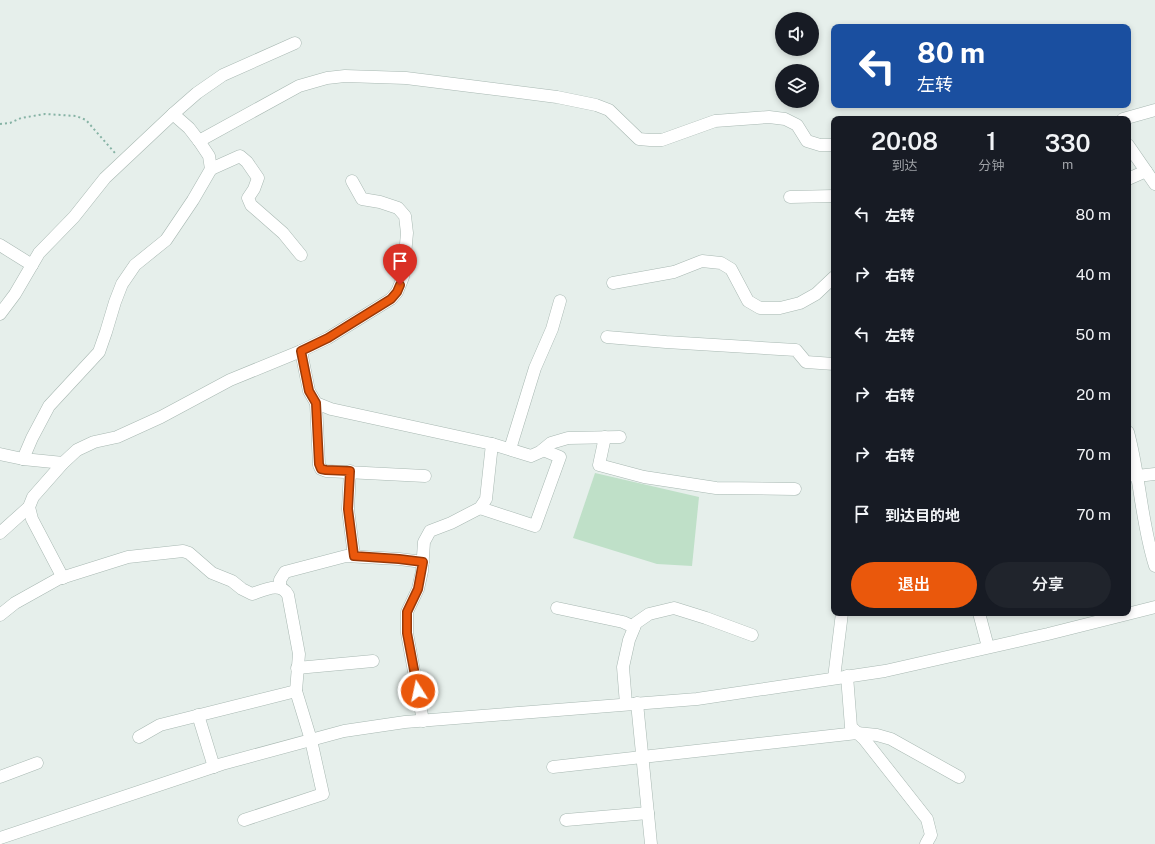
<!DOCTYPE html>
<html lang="zh">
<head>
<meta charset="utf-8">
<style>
	body { margin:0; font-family:"Public Sans","Noto Sans SC",sans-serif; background:#20242c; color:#f1f3f6; height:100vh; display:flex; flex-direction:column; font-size:15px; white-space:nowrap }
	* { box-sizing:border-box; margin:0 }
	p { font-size:13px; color:#9ea1a6 }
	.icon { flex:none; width:22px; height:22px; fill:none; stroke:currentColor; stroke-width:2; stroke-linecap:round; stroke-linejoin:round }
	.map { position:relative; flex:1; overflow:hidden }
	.side { position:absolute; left:831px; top:116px; width:300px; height:500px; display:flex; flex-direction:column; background:#171b24; border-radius:8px; box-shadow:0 2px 6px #0003 }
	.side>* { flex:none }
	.hud { position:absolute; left:831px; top:24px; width:300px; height:84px; border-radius:8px; box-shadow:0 2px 6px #0003; background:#1a4fa0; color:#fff; overflow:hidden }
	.fabs { position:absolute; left:775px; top:12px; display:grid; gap:8px }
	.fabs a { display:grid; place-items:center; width:44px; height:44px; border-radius:50%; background:#171b24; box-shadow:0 2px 6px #0003; font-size:20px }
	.pin { position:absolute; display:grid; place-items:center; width:34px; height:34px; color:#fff; margin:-41px -17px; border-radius:50% 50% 50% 0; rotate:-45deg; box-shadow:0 0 4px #0007 }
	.pin .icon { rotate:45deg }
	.me { position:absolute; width:44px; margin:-22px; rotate:350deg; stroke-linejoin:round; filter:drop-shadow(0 0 3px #0008) }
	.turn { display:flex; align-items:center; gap:14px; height:84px; padding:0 20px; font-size:18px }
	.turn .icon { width:52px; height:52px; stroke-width:2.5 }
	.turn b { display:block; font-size:28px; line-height:34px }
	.eta { display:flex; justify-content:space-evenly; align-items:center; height:68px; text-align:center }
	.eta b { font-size:24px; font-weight:600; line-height:28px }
	.cta { display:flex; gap:8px; margin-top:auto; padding:8px 20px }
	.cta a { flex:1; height:46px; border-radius:24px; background:#ea580c; color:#fff; font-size:16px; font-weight:600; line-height:46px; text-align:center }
	.cta a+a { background:#20242c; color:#f1f3f6 }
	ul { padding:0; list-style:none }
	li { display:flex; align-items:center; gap:12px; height:60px; padding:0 20px }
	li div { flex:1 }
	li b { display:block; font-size:15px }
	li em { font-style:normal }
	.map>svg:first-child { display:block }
</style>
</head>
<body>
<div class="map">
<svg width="1155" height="844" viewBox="0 0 1155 844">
	<rect width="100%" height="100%" fill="#e6efeb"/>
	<polygon fill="#bfe0c8" points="595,473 699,497 692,566 657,564 573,538"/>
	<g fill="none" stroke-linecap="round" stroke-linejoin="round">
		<g stroke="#a8b8b2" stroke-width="13">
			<g id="minor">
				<polyline points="1123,119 1155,110"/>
				<polyline points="199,141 299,86 327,78 345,76 406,78 470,86 557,97 596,105 609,110 639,139 650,140 662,140 715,121 769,117 785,119 797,125 807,141 820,145 834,145"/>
				<polyline points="1128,145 1155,184"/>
				<polyline points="211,169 240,156 247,162 258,178 254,189 248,198 251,205 283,233 301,255"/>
				<polyline points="1128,179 1146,171"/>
				<polyline points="790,197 834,196"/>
				<polyline points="0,245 32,265"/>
				<polyline points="613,283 674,272 702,261 721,263 731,269 748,301 760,308 780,308 800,303 816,294 834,277"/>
				<polyline points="0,314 15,294 39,253 74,217 105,178 173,114 197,93 223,75 295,43"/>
				<polyline points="607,337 666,342 796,350 806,362 834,364"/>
				<polyline points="301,351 309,391 316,403 331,409 492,444 531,456 540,452 551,443 568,438 620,437"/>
				<polyline points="316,403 319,465 321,469 326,471 425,476"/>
				<path d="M1128 432C1140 476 1141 522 1155 566"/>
				<polyline points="605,437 599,465 644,477 716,488 795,489"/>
				<polyline points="510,449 535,368 552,329 560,301"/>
				<polyline points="0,454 23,459 63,463"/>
				<polyline points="23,459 32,438 49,406 99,352 106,332 115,302 122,284 135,265 166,240 193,200 211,169 209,156 199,141 189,128 173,114"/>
				<polyline points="350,471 348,509 354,556"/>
				<polyline points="1128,475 1137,476 1155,474"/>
				<polyline points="480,508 535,526 560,457 543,450"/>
				<polyline points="0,533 29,507"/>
				<polyline points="63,578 32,519 29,507 33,497 63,463 77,450 94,442 117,437 161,417 230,380 301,351 328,338 391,299 397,292 403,277 407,233 405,216 398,208 380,202 362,199 352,181"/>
				<polyline points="280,587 280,580 285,572 346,556 399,559 423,562"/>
				<polyline points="557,608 623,622 634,627"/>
				<polyline points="979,613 988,647"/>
				<path d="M0 615 15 603 58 579 128 557 183 551 189 553 212 573 232 581 242 589 252 594C264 590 281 581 288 595L299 654 296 691 311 740 323 794 244 820"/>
				<polyline points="297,668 373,661"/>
				<polyline points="847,676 851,727 864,739 927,819 931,835 926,844"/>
				<polyline points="834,678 842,613"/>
				<polyline points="637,703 651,844"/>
				<polyline points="626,704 623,667 629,640 636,623 649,614 674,608 706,618 752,635"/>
				<polyline points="198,715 214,767"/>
				<polyline points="423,721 407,633 407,612 418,589 422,571 424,542 430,531 451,523 480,508 486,499 492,444"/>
				<polyline points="139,737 160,725 296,691"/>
				<polyline points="553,767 857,733 877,735 891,739 959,777"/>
				<polyline points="0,777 37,763"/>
				<polyline points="566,820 648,813"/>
				<polyline points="0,838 222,764 344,731 405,722 697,699 885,671 1048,634 1155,607"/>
			</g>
		</g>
		<polyline stroke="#86b3a5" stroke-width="2" stroke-dasharray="2 3" stroke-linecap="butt" points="0,124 10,123 21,118 45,114 76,116 86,120 115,153"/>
		<use href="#minor" stroke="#fff" stroke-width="12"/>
	</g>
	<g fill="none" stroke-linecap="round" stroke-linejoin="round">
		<g stroke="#983908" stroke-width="10">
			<polyline id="route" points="400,285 397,292 391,299 328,338 301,351 309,391 316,403 319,464 321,469 326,470 350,471 348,509 354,556 399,559 423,562 418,589 407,612 407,633 418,691"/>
		</g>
		<use href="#route" stroke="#ea580c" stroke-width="7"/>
	</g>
</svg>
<div class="fabs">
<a><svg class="icon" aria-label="sound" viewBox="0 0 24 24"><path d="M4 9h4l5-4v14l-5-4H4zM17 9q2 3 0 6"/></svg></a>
<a><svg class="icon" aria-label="layers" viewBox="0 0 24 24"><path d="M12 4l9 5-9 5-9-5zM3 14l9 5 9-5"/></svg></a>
</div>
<div class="pin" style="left:400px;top:285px;background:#d93025"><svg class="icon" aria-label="arrive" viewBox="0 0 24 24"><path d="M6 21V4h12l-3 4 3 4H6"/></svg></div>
<svg class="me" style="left:418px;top:691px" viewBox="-20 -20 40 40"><circle r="17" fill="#ea580c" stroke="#fff" stroke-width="3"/><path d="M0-11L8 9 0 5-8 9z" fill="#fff"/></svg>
<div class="hud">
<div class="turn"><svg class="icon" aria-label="left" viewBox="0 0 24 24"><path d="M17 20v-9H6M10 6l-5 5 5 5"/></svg><div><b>80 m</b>左转</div></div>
</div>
<section class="side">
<div class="eta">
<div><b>20:08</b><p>到达</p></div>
<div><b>1</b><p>分钟</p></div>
<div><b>330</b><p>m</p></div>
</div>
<ul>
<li><svg class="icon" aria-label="left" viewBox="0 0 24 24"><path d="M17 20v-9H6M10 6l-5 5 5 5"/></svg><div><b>左转</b></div><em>80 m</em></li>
<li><svg class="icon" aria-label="right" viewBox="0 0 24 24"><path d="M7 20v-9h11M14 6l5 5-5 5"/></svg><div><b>右转</b></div><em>40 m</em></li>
<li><svg class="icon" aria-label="left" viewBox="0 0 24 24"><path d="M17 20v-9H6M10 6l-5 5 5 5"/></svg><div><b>左转</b></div><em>50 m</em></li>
<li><svg class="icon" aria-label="right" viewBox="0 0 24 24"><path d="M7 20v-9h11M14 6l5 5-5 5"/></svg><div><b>右转</b></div><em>20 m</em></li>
<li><svg class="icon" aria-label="right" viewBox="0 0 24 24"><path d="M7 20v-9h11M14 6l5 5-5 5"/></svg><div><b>右转</b></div><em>70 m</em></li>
<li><svg class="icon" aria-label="arrive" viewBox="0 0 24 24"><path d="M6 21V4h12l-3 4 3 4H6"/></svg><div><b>到达目的地</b></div><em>70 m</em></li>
</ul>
<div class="cta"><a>退出</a><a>分享</a></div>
</section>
</div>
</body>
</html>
